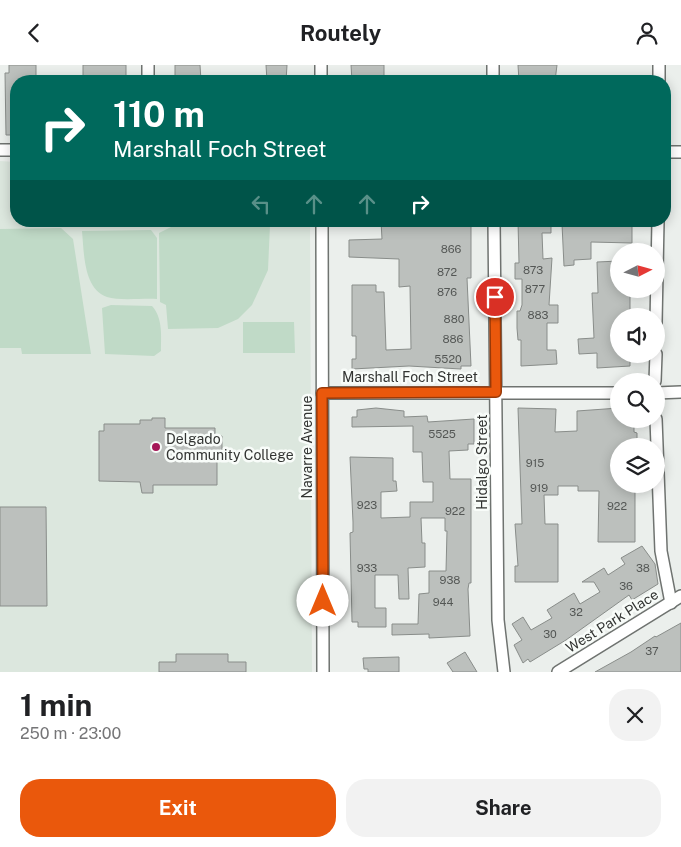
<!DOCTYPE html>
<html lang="en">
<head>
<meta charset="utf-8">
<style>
	body { margin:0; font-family:"Public Sans",sans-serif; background:#f2f2f2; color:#202124; height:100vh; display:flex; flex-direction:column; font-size:19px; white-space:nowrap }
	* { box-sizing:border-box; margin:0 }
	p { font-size:16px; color:#757577 }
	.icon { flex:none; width:28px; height:28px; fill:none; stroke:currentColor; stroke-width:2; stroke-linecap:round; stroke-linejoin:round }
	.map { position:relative; height:607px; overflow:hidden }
	.panel { display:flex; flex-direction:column; background:#fff; flex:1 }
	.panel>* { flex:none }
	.top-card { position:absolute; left:10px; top:10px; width:661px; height:152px; border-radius:20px; box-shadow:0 2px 12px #0003; background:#00695c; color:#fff; overflow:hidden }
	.needle { width:32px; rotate:84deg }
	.buttons { position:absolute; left:610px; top:178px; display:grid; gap:10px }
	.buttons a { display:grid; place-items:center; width:55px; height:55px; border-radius:50%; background:#fff; box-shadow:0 2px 12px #0003; font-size:25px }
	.pin { position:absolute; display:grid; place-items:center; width:42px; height:42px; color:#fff; margin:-21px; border:2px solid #fff; border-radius:50%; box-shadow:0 1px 5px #0007 }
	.me { position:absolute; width:55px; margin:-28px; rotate:0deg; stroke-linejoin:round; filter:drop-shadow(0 0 4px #0008) }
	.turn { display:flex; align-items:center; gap:18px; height:105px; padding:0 20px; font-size:22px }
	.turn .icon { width:65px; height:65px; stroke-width:2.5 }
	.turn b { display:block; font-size:35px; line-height:42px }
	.lanes { display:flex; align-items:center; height:48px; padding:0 20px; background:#0003; justify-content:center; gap:25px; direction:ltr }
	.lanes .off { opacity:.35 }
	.round { display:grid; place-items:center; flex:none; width:52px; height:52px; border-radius:20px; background:#f2f2f2 }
	.overview { display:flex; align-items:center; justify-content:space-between; height:85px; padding:0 20px }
	h1 { font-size:30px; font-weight:700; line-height:38px }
	.action { display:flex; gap:10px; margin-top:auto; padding:10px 20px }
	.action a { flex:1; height:58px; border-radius:20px; background:#ea580c; color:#fff; font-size:20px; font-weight:700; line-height:58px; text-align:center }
	.action a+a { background:#f2f2f2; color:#202124 }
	header { display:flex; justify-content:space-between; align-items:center; height:65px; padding:0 20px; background:#fff; font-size:22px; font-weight:700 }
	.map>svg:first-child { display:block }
</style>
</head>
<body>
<header><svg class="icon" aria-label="back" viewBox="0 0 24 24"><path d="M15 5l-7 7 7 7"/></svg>Routely<svg class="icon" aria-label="person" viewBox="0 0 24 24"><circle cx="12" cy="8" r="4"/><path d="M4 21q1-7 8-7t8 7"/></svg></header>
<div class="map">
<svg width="681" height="607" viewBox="0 0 681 607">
	<rect width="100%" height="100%" fill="#ebefec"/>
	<polygon fill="#dce7de" points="0,96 16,97 16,156 310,156 312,607 0,607"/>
	<g fill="#c0dac7">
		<polygon points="270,160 268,205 252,240 238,254 218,263 168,264 166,240 160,237 159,168 171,162"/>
		<polygon points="61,163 73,174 91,289 22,289 21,283 0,283 0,164"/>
		<path d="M151 165 157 173V234C143 233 119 236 107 232 83 224 84 186 82 166Z"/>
		<path d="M111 240 152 241C163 253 161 271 161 286L154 291 105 289 102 243Z"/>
		<polygon points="243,257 294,257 295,288 243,288"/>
	</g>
	<g fill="#bcc0bd" stroke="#898d8a">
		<polygon points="9,0 36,0 36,16 16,16 16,70 6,70 5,8 9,8"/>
		<polygon points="83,0 126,0 126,16 83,15"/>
		<polygon points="175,0 200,0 201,16 175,16"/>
		<polygon points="266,0 287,0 286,16 267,16"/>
		<polygon points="351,0 384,0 384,16 352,16"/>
		<polygon points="518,0 557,0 555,16 519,16"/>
		<polygon points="381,156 471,156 471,213 467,213 471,301 461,301 461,304 409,301 352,304 352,294 356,294 356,271 352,271 352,220 376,220 376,227 384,227 386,285 411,284 410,221 399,222 399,194 349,192 349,175 382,174"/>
		<polygon points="518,156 551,156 551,168 542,168 543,194 552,193 549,240 558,240 558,258 547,258 547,285 556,285 557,299 521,301 521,275 518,275 517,263 517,246 520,246 522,240 522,214 515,214 515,198 519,198"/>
		<polygon points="576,156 587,156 587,161 606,161 606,156 632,156 632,178 591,177 591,194 574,195 574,200 564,201 562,159 576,159"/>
		<polygon points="619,196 619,224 630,224 630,247 627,247 627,251 619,251 619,289 630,289 630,301 597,303 597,288 579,289 578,274 594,273 592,228 598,228 597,197"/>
		<polygon points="376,343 404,346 404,352 427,351 428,357 474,354 474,379 468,379 468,385 449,386 450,414 471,414 471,518 469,518 468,524 470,571 429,573 429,569 392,570 392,559 418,559 419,529 429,528 429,506 446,506 447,466 445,466 445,453 421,453 422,478 425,478 425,502 408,503 409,534 399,534 398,510 375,510 375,543 386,543 386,562 358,562 358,557 352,557 350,468 353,467 353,457 350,392 393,393 393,416 396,416 397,426 381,427 381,453 410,452 410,437 433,437 433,417 423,417 422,387 413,387 413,361 352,362 352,352 357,352 357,345"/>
		<polygon points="518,343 556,344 555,367 577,366 577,346 619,343 619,354 634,354 634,367 637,368 637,381 619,381 619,419 635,419 635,477 598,477 599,426 578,426 578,421 558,421 558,430 544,430 545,459 558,459 558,517 515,517 515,501 518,501 515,459 522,459"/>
		<polygon points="152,353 165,353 165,363 215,363 215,371 222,371 222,386 217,386 217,420 153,420 153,428 142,428 140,417 99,416 99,366 104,366 104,359 140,359 140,355 152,355"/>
		<polygon points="0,442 46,442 47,541 0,541"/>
		<polygon points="642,481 655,499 658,519 632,535 629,530 566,575 530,597 528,594 523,598 514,580 522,575 512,559 523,552 531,565 552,553 547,545 574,528 580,539 600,527 594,517 582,517 604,503 608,510 625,499 621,493"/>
		<polygon points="681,558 681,607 595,607 631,587 655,571 656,572"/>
		<polygon points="465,587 477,607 453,607 447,598"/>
		<polygon points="176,589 228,589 228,597 246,597 246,607 159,607 159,597 176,597"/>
		<polygon points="399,592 399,607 368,607 368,604 364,604 363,593"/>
	</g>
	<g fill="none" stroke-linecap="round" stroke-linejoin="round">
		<g stroke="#6f7370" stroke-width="14">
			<g id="minor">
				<polyline points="148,0 148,16"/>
				<polyline points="321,0 321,16"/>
				<polyline points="493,0 493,16"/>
				<polyline points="659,0 659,16"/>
				<polyline points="0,85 16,85"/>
				<polyline points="665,87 681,87"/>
				<polyline points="322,156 323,607"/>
				<polyline points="494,156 498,555 504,607"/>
				<polyline points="656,258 658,156"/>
				<polyline points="655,316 656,289"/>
				<polyline points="322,328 619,328"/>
				<polyline points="656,328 681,327"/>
				<polyline points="656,354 661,486 671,538"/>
				<polyline points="558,607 681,531"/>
			</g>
		</g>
		<use href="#minor" stroke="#fff" stroke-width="11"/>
	</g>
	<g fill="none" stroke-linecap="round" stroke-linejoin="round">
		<g stroke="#983908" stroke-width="12">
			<polyline id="route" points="323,536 322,328 496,327 495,232"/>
		</g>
		<use href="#route" stroke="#ea580c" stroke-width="9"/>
	</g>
	<circle fill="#a51657" stroke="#f8fcf9" stroke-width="2" cx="156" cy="382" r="5"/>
	<g text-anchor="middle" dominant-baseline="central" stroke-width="5" stroke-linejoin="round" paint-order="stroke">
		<g font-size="11" fill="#545755">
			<text x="451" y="184">866</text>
			<text x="533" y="205">873</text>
			<text x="447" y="207">872</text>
			<text x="535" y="224">877</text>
			<text x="447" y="227">876</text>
			<text x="538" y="250">883</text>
			<text x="454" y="254">880</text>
			<text x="453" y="274">886</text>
			<text x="448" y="294">5520</text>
			<text x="442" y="369">5525</text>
			<text x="535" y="398">915</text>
			<text x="539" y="423">919</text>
			<text x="367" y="440">923</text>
			<text x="617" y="441">922</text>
			<text x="455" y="446">922</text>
			<text x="367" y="503">933</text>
			<text x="643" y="503">38</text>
			<text x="450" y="515">938</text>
			<text x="626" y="521">36</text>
			<text x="443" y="537">944</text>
			<text x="576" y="547">32</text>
			<text x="550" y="569">30</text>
			<text x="652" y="586">37</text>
		</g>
		<g font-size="14" fill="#323432" stroke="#f8fcf9">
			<text x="410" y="312">Marshall Foch Street</text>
			<text transform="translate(307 382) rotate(-90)">Navarre Avenue</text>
			<text transform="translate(482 397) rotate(-90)">Hidalgo Street</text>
			<text transform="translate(612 556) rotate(-32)">West Park Place</text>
		</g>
		<g font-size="14" fill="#323432" stroke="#f8fcf9" text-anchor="start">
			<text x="166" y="374">Delgado<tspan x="166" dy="16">Community College</tspan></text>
		</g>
	</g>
</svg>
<div class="buttons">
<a><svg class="needle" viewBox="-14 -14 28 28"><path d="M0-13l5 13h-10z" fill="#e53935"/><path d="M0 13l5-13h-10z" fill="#757577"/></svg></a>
<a><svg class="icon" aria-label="sound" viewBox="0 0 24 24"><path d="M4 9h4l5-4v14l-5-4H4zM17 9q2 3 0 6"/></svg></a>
<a><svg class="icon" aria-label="search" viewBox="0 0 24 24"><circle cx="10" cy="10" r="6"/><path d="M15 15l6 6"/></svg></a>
<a><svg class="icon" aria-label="layers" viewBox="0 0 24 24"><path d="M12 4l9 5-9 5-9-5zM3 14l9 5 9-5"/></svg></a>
</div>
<div class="pin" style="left:495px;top:232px;background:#d93025"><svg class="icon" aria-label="arrive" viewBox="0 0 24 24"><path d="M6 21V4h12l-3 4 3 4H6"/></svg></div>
<svg class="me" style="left:323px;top:536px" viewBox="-20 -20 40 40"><circle r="19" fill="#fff"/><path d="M0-13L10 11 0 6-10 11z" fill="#ea580c"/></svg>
<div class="top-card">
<div class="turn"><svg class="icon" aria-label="right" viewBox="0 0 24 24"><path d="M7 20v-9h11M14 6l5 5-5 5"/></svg><div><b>110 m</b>Marshall Foch Street</div></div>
<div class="lanes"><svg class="icon off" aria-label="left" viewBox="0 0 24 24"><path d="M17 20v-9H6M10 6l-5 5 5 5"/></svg><svg class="icon off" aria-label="ahead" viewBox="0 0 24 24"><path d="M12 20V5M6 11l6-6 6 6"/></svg><svg class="icon off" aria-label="ahead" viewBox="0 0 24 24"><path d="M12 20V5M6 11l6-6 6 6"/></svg><svg class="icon" aria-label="right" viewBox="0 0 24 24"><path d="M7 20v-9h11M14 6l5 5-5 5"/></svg></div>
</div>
</div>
<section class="panel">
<div class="overview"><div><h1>1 min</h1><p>250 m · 23:00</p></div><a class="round"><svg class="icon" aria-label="close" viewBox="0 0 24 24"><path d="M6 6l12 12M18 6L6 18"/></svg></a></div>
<div class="action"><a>Exit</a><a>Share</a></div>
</section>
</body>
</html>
